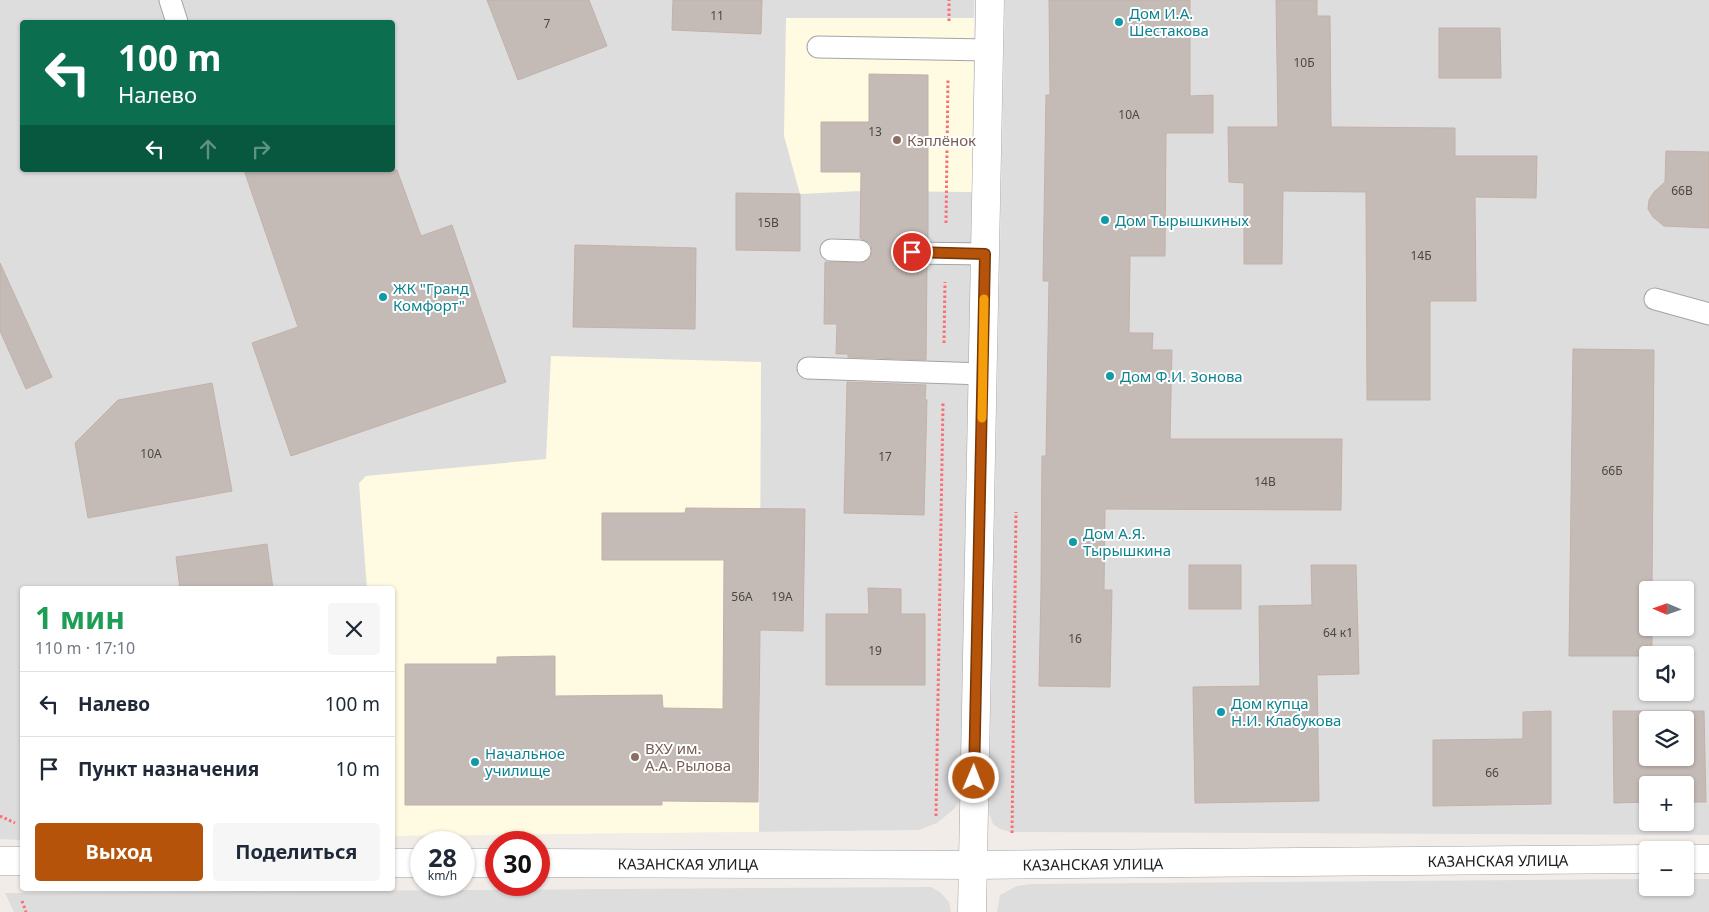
<!DOCTYPE html>
<html lang="ru">
<head>
<meta charset="utf-8">
<style>
	body { margin:0; font-family:"Noto Sans",sans-serif; background:#f6f6f7; color:#1f2937; height:100vh; display:flex; flex-direction:column; font-size:19px; white-space:nowrap }
	* { box-sizing:border-box; margin:0 }
	p { font-size:16px; color:#747a83 }
	.icon { flex:none; width:28px; height:28px; fill:none; stroke:currentColor; stroke-width:2; stroke-linecap:round; stroke-linejoin:round }
	.map { position:relative; flex:1; overflow:hidden }
	.drawer { position:absolute; left:20px; top:586px; width:375px; height:305px; display:flex; flex-direction:column; background:#fff; border-radius:5px; box-shadow:0 1px 4px #0004 }
	.drawer>* { flex:none }
	.hud { position:absolute; left:20px; top:20px; width:375px; height:152px; border-radius:5px; box-shadow:0 1px 4px #0004; background:#0b6e4f; color:#fff; overflow:hidden }
	.needle { width:32px; rotate:272deg }
	.fabs { position:absolute; left:1639px; top:581px; display:grid; gap:10px }
	.fabs a { display:grid; place-items:center; width:55px; height:55px; border-radius:5px; background:#fff; box-shadow:0 1px 4px #0004; font-size:25px }
	.speed { position:absolute; left:410px; top:831px; display:flex; gap:10px; font-size:25px; font-weight:700; text-align:center }
	.speed>* { display:grid; place-content:center; width:65px; height:65px; border-radius:50%; background:#fff; box-shadow:0 1px 4px #0004; line-height:1 }
	.speed small { font-size:12px; font-weight:400 }
	.speed .limit { border:8px solid #d22; background:#fff; color:#111 }
	.pin { position:absolute; display:grid; place-items:center; width:42px; height:42px; color:#fff; margin:-21px; border:2px solid #fff; border-radius:50%; box-shadow:0 1px 5px #0007 }
	.me { position:absolute; width:55px; margin:-28px; rotate:1deg; stroke-linejoin:round; filter:drop-shadow(0 0 4px #0008) }
	.turn { display:flex; align-items:center; gap:18px; height:105px; padding:0 15px; font-size:22px }
	.turn .icon { width:65px; height:65px; stroke-width:2.5 }
	.turn b { display:block; font-size:35px; line-height:42px }
	.lanes { display:flex; align-items:center; height:48px; padding:0 15px; background:#0003; justify-content:center; gap:25px; direction:ltr }
	.lanes .off { opacity:.35 }
	.round { display:grid; place-items:center; flex:none; width:52px; height:52px; border-radius:5px; background:#f6f6f7 }
	.summary { display:flex; align-items:center; justify-content:space-between; height:85px; padding:0 15px }
	h1 { font-size:30px; font-weight:700; line-height:38px; color:#1e9e55 }
	.cta { display:flex; gap:10px; margin-top:auto; padding:10px 15px }
	.cta a { flex:1; height:58px; border-radius:5px; background:#b45309; color:#fff; font-size:20px; font-weight:700; line-height:58px; text-align:center }
	.cta a+a { background:#f6f6f7; color:#1f2937 }
	ul { padding:0; list-style:none }
	li { display:flex; align-items:center; gap:15px; height:65px; padding:0 15px; border-top:1px solid #e0e1e3 }
	li div { flex:1 }
	li b { display:block; font-size:19px }
	li em { font-style:normal }
	.map>svg:first-child { display:block }
</style>
</head>
<body>
<div class="map">
<svg width="1709" height="912" viewBox="0 0 1709 912">
	<rect width="100%" height="100%" fill="#f1ece7"/>
	<g fill="#dedddd" fill-rule="evenodd">
		<path d="M0 0H974L964 795 954 809 937 823 919 830 393 836 392 589H22V840L0 839ZM22 22H392V170H22Z"/>
		<path d="M1005 0H1709V835L1010 832 1000 829 993 824 989 813V797ZM1648 590H1685V628H1648ZM1648 655H1685V692H1648ZM1648 720H1685V758H1648ZM1648 785H1685V822H1648Z"/>
		<polygon points="1647,879 1648,888 1685,888 1685,879 1709,879 1709,912 997,912 1000,895 1017,886 1031,884"/>
		<polygon points="931,887 941,893 949,902 951,912 14,912 5,893"/>
	</g>
	<g fill="#fffbe2">
		<polygon points="786,18 974,18 972,192 861,191 800,194 784,136"/>
		<polygon points="551,356 761,362 759,832 393,836 392,589 367,589 359,483 366,476 546,459"/>
	</g>
	<g fill="#c5bbb6" stroke="#c2b1a9" fill-rule="evenodd">
		<polygon points="487,0 589,0 607,46 518,80"/>
		<polygon points="673,0 762,0 761,34 672,30"/>
		<polygon points="1049,0 1190,0 1190,96 1213,95 1213,133 1166,133 1165,256 1130,256 1129,333 1153,333 1152,350 1172,350 1170,439 1342,439 1341,510 1105,509 1104,590 1112,590 1110,687 1039,686 1041,589 1042,456 1046,456 1049,281 1043,281 1046,95 1050,95"/>
		<polygon points="1276,0 1317,0 1317,16 1330,16 1331,127 1455,128 1455,156 1537,156 1536,198 1475,197 1476,301 1430,301 1430,400 1367,400 1366,192 1283,191 1282,264 1244,264 1244,183 1229,182 1228,127 1278,127"/>
		<polygon points="1439,28 1500,28 1501,78 1439,78"/>
		<polygon points="869,74 928,75 928,241 906,242 901,247 900,253 901,259 906,264 927,266 926,360 848,357 848,354 836,354 837,324 824,324 825,262 865,262 871,257 872,251 871,245 867,241 860,238 861,172 821,172 821,122 869,122"/>
		<polygon points="1666,151 1709,152 1709,228 1664,226 1653,217 1648,209 1649,200 1654,192 1665,182"/>
		<polygon points="244,170 397,170 421,236 452,225 506,382 291,456 252,343 298,327"/>
		<polygon points="736,193 800,194 800,251 736,250"/>
		<polygon points="575,245 696,248 695,329 573,327"/>
		<polygon points="0,263 52,377 26,389 0,331"/>
		<polygon points="1573,349 1654,350 1652,590 1648,590 1648,628 1652,628 1652,655 1648,656 1569,656"/>
		<polygon points="847,382 926,385 925,399 927,400 924,515 844,513"/>
		<polygon points="212,383 232,491 88,518 75,443 118,400"/>
		<polygon points="686,508 805,509 803,631 760,630 758,802 662,801 662,805 405,805 405,664 497,664 497,657 555,656 555,696 662,695 663,708 723,709 724,560 602,560 602,513 685,513"/>
		<polygon points="267,544 273,589 180,589 176,557"/>
		<rect x="1189" y="565" width="52" height="44"/>
		<polygon points="1311,565 1356,565 1359,674 1317,675 1319,801 1195,803 1193,687 1260,686 1259,606 1312,605"/>
		<polygon points="868,588 901,589 901,614 925,614 925,685 826,685 826,614 869,614"/>
		<polygon points="1551,711 1551,804 1433,806 1433,740 1523,739 1523,712"/>
		<path d="M1613 711H1704L1706 802H1685V785H1648V802L1614 803ZM1648 720H1685V758H1648Z"/>
	</g>
	<g fill="none" stroke-linecap="round" stroke-linejoin="round">
		<g stroke="#a4a4a4" stroke-width="23">
			<g id="service">
				<polyline points="170,0 177,22"/>
				<polyline points="818,47 989,50"/>
				<polyline points="831,250 860,251"/>
				<polyline points="912,253 985,254"/>
				<polyline points="1655,299 1709,314"/>
				<polyline points="808,368 983,374"/>
			</g>
		</g>
		<g stroke="#a4a4a4" stroke-width="29">
			<g id="minor">
				<polyline points="1685,859 1709,859"/>
				<polyline points="0,861 22,861"/>
				<polyline points="392,863 421,863"/>
				<polyline points="464,863 496,863"/>
				<path id="s1" d="M539 863 972 865 1648 859"/>
				<polyline points="972,912 990,0"/>
			</g>
		</g>
		<g stroke="#f96f72" stroke-width="3" stroke-dasharray="2.5 2.5" stroke-linecap="butt">
			<polyline points="949,21 949,0"/>
			<polyline points="946,223 948,79"/>
			<polyline points="944,343 945,282"/>
			<polyline points="0,816 15,823"/>
			<polyline points="936,816 943,402"/>
			<polyline points="1012,833 1016,512"/>
			<polyline points="22,901 26,912"/>
		</g>
		<use href="#service" stroke="#fff" stroke-width="21"/>
		<use href="#minor" stroke="#fff" stroke-width="28"/>
	</g>
	<g fill="none" stroke-linecap="round" stroke-linejoin="round">
		<g stroke="#753606" stroke-width="12">
			<polyline id="route" points="912,252 985,254 974,778"/>
		</g>
		<use href="#route" stroke="#b45309" stroke-width="9"/>
		<polyline stroke="#f59e0b" stroke-width="9" points="982,418 984,299"/>
	</g>
	<g fill="#0f9aa8" stroke="#fff" stroke-width="2">
		<circle cx="1119" cy="22" r="5"/>
		<circle cx="1105" cy="220" r="5"/>
		<circle cx="383" cy="297" r="5"/>
		<circle cx="1110" cy="376" r="5"/>
		<circle cx="1073" cy="542" r="5"/>
		<circle cx="1221" cy="712" r="5"/>
		<circle cx="475" cy="762" r="5"/>
	</g>
	<g fill="#8d6e63" stroke="#fff" stroke-width="2">
		<circle cx="897" cy="140" r="5"/>
		<circle cx="635" cy="757" r="5"/>
	</g>
	<g text-anchor="middle" dominant-baseline="central" stroke-width="4" stroke-linejoin="round" paint-order="stroke">
		<g font-size="12" fill="#494746">
			<text x="717" y="15">11</text>
			<text x="547" y="23">7</text>
			<text x="1304" y="62">10Б</text>
			<text x="1129" y="114">10А</text>
			<text x="875" y="131">13</text>
			<text x="1682" y="190">66В</text>
			<text x="768" y="222">15В</text>
			<text x="1421" y="255">14Б</text>
			<text x="151" y="453">10А</text>
			<text x="885" y="456">17</text>
			<text x="1612" y="470">66Б</text>
			<text x="1265" y="481">14В</text>
			<text x="742" y="596">56А</text>
			<text x="782" y="596">19А</text>
			<text x="1338" y="632">64 к1</text>
			<text x="1075" y="638">16</text>
			<text x="875" y="650">19</text>
			<text x="1492" y="772">66</text>
		</g>
		<g font-size="15" fill="#0d838f" stroke="#fff" text-anchor="start">
			<text x="1129" y="13">Дом И.А.<tspan x="1129" dy="17">Шестакова</tspan></text>
			<text x="1115" y="220">Дом Тырышкиных</text>
			<text x="393" y="288">ЖК "Гранд<tspan x="393" dy="17">Комфорт"</tspan></text>
			<text x="1120" y="376">Дом Ф.И. Зонова</text>
			<text x="1083" y="533">Дом А.Я.<tspan x="1083" dy="17">Тырышкина</tspan></text>
			<text x="1231" y="703">Дом купца<tspan x="1231" dy="17">Н.И. Клабукова</tspan></text>
			<text x="485" y="753">Начальное<tspan x="485" dy="17">училище</tspan></text>
		</g>
		<g font-size="15" fill="#785e54" stroke="#fff" text-anchor="start">
			<text x="907" y="140">Кэплёнок</text>
			<text x="645" y="748">ВХУ им.<tspan x="645" dy="17">А.А. Рылова</tspan></text>
		</g>
		<g font-size="15" fill="#202020" stroke="#fff">
			<text stroke="none"><textPath href="#s1" startOffset="959">КАЗАНСКАЯ УЛИЦА</textPath></text>
			<text stroke="none"><textPath href="#s1" startOffset="149">КАЗАНСКАЯ УЛИЦА</textPath></text>
			<text stroke="none"><textPath href="#s1" startOffset="554">КАЗАНСКАЯ УЛИЦА</textPath></text>
		</g>
	</g>
</svg>
<div class="fabs">
<a><svg class="needle" viewBox="-14 -14 28 28"><path d="M0-13l5 13h-10z" fill="#e53935"/><path d="M0 13l5-13h-10z" fill="#747a83"/></svg></a>
<a><svg class="icon" aria-label="sound" viewBox="0 0 24 24"><path d="M4 9h4l5-4v14l-5-4H4zM17 9q2 3 0 6"/></svg></a>
<a><svg class="icon" aria-label="layers" viewBox="0 0 24 24"><path d="M12 4l9 5-9 5-9-5zM3 14l9 5 9-5"/></svg></a>
<a>+</a>
<a>−</a>
</div>
<div class="speed"><div>28<small>km/h</small></div><div class="limit">30</div></div>
<div class="pin" style="left:912px;top:252px;background:#d93025"><svg class="icon" aria-label="arrive" viewBox="0 0 24 24"><path d="M6 21V4h12l-3 4 3 4H6"/></svg></div>
<svg class="me" style="left:974px;top:778px" viewBox="-20 -20 40 40"><circle r="17" fill="#b45309" stroke="#fff" stroke-width="3"/><path d="M0-11L8 9 0 5-8 9z" fill="#fff"/></svg>
<div class="hud">
<div class="turn"><svg class="icon" aria-label="left" viewBox="0 0 24 24"><path d="M17 20v-9H6M10 6l-5 5 5 5"/></svg><div><b>100 m</b>Налево</div></div>
<div class="lanes"><svg class="icon" aria-label="left" viewBox="0 0 24 24"><path d="M17 20v-9H6M10 6l-5 5 5 5"/></svg><svg class="icon off" aria-label="ahead" viewBox="0 0 24 24"><path d="M12 20V5M6 11l6-6 6 6"/></svg><svg class="icon off" aria-label="right" viewBox="0 0 24 24"><path d="M7 20v-9h11M14 6l5 5-5 5"/></svg></div>
</div>
<section class="drawer">
<div class="summary"><div><h1>1 мин</h1><p>110 m · 17:10</p></div><a class="round"><svg class="icon" aria-label="close" viewBox="0 0 24 24"><path d="M6 6l12 12M18 6L6 18"/></svg></a></div>
<ul>
<li><svg class="icon" aria-label="left" viewBox="0 0 24 24"><path d="M17 20v-9H6M10 6l-5 5 5 5"/></svg><div><b>Налево</b></div><em>100 m</em></li>
<li><svg class="icon" aria-label="arrive" viewBox="0 0 24 24"><path d="M6 21V4h12l-3 4 3 4H6"/></svg><div><b>Пункт назначения</b></div><em>10 m</em></li>
</ul>
<div class="cta"><a>Выход</a><a>Поделиться</a></div>
</section>
</div>
</body>
</html>
